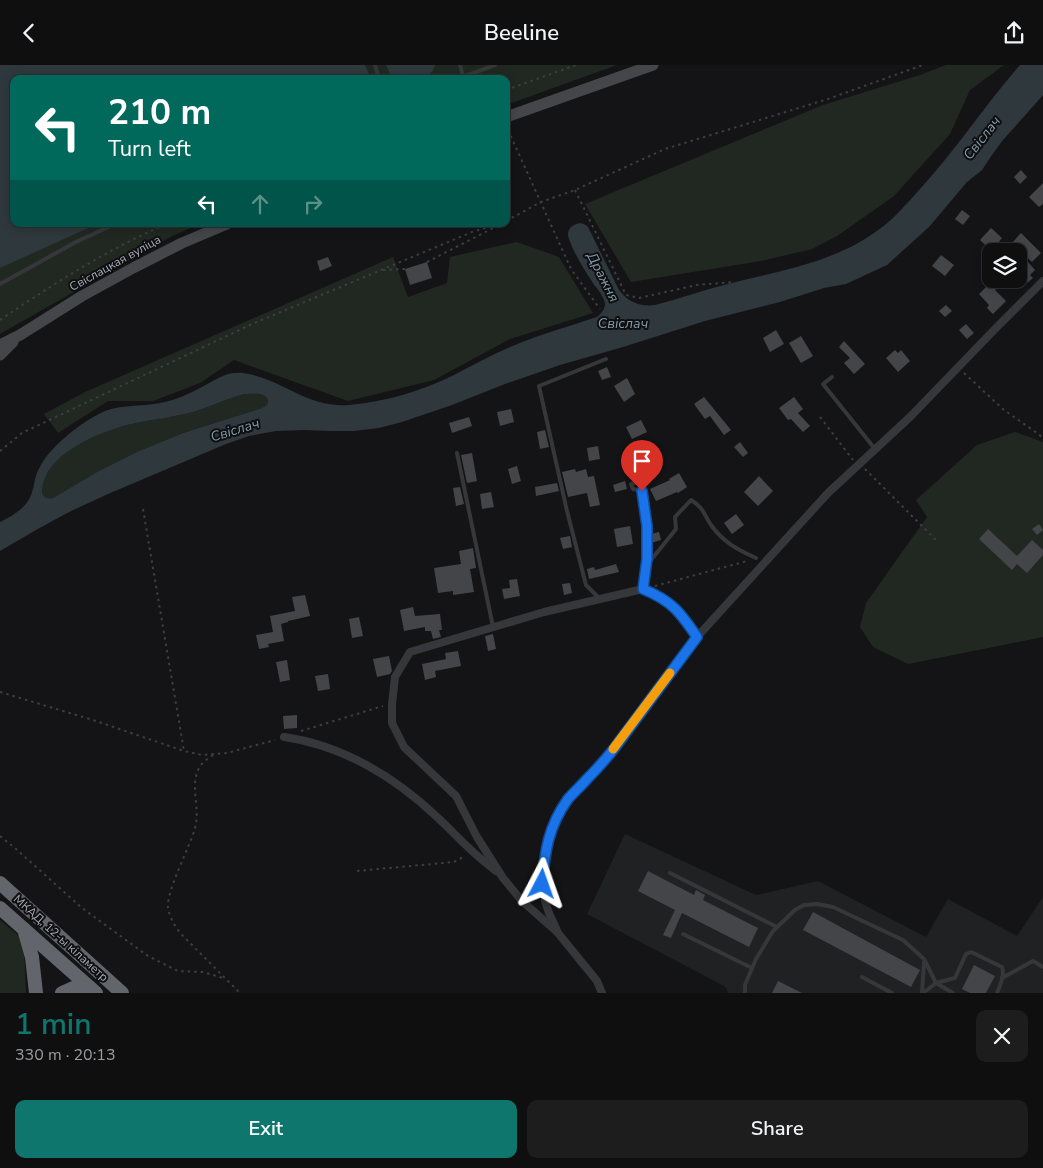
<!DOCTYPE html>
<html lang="en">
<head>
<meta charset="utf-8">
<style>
	body { margin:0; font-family:"Nunito Sans",sans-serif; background:#1d1d1e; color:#f1f3f6; height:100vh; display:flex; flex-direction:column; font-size:19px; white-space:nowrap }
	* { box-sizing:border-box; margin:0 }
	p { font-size:16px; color:#9b9c9f }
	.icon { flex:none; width:28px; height:28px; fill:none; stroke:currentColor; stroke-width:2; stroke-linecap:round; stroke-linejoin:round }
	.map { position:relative; height:928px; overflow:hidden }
	.panel { display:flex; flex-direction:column; background:#0f0f10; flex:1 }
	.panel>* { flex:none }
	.guide { position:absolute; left:10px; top:10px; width:500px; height:152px; border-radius:10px; box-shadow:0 2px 12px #0003,0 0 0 1px #2f2f30; background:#00695c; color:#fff; overflow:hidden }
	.tools { position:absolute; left:982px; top:178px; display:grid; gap:10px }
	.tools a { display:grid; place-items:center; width:45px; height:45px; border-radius:10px; background:#0f0f10; box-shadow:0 2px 12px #0003,0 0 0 1px #2f2f30; font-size:25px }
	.pin { position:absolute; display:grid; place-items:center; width:42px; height:42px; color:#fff; margin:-51px -21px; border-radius:50% 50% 50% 0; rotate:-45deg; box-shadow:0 0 5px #0007 }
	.pin .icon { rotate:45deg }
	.me { position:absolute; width:55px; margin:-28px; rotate:4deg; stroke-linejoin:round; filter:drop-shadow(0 0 4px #0008) }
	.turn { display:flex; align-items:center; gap:18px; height:105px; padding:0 15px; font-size:22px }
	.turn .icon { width:65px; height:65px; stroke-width:2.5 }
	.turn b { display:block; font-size:35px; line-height:42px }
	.lanes { display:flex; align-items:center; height:48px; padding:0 15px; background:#0003; justify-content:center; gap:25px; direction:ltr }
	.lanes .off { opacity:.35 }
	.round { display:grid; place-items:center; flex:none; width:52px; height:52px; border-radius:10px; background:#1d1d1e }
	.head { display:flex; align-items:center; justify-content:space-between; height:85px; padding:0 15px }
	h1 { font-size:30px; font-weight:600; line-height:38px; color:#0f766e }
	.primary-button { display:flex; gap:10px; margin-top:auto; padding:10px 15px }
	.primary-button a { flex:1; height:58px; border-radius:10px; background:#0f766e; color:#fff; font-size:20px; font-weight:600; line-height:58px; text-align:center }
	.primary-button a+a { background:#1d1d1e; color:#f1f3f6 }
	header { display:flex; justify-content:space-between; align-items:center; height:65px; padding:0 15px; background:#0f0f10; font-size:22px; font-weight:600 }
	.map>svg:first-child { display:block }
</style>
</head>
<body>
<header><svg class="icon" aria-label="back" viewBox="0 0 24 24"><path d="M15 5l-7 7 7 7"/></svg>Beeline<svg class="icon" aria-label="share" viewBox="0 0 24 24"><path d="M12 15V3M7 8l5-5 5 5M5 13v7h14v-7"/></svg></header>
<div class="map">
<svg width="1043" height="928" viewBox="0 0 1043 928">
	<rect width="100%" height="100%" fill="#141416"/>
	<polygon fill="#202123" points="625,769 756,830 818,816 926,872 948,834 1017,871 1043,832 1043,928 728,928 726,922 587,849"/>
	<g fill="#212821">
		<polygon points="0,0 617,0 506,40 506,14 14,14 14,159 200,159 172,171 0,269"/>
		<polygon points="946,0 1004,0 970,25 950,69 894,131 837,171 812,184 761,196 631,217 585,139 823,40 920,10"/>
		<polygon points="517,177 559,192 593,248 510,274 434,315 348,336 234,295 200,318 153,336 108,336 58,368 44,349 85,327 393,192 408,232 447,218 450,192"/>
		<path d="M244 329C250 329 268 326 268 337 267 341 265 341 262 343L183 368 139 386 97 407 53 433C37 435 42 420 46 411 58 382 107 364 136 358 155 353 175 352 193 347 210 342 226 334 244 329Z"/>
		<polygon points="1015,367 1043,377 1043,572 908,599 873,582 860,562 866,538 927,452 916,435 977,380"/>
		<polygon points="0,855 19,871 24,878 26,928 0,928"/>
	</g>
	<g fill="#2f383d" fill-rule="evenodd">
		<polygon points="0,0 365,0 371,14 14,14 14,159 97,159 0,203"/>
		<path d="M386 0H435C430 19 409 14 394 14L391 11Z"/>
		<path d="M1020 0H1043V30L1003 75 992 90 982 105 967 117 929 162 887 200 846 219 824 223 780 237 705 256 623 282 560 300 505 319 452 340 402 357 379 363 354 366H331L304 365 276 366 249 371 226 379 108 429 69 447 36 465 0 486V457C14 450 28 442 32 427 35 418 35 409 40 402 50 381 84 355 105 346 124 339 145 342 165 337 177 334 189 329 200 323 218 314 227 304 249 309 284 316 309 343 349 340 384 337 422 326 454 310 474 300 494 288 515 280 541 269 570 261 597 252 601 249 605 244 605 239 604 230 595 222 591 215 585 206 568 178 568 169 568 165 570 162 574 160 580 157 584 158 588 162L619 225C628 237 640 242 655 240 678 234 701 226 724 220 774 207 828 199 871 170 890 158 905 141 920 124 956 85 985 40 1020 0ZM244 329C250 329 268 326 268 337 267 341 265 341 262 343L183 368 139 386 97 407 53 433C37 435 42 420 46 411 58 383 107 364 136 358 155 354 175 352 193 347 210 342 226 334 244 329Z"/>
	</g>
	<g fill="#434549">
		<polygon points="1021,105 1027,112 1020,119 1014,112"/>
		<polygon points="1043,118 1043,139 1039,142 1029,132"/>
		<polygon points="962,145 970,151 963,160 955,154"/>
		<polygon points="991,163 1002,173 992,186 980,175"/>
		<polygon points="1021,168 1041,188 1032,197 1012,178"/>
		<polygon points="941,190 954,200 945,211 932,201"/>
		<polygon points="328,192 332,201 320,206 317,196"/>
		<polygon points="427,197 432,213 410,220 405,204"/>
		<polygon points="1028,197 1035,205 1030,210 1033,213 1027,218 1025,216 1016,224 1009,217 1013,214 1019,214 1019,206"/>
		<polygon points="993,215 999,221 995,225 1006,236 993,249 987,243 989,240 979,229"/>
		<polygon points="946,240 952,246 945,252 939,246"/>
		<polygon points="966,259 974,268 967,274 959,265"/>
		<polygon points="776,265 784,279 770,287 763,273"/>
		<polygon points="801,271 813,291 801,298 789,278"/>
		<polygon points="844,276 865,299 854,309 844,298 850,293 839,282"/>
		<polygon points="895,285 898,288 901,285 910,296 898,307 886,293"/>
		<polygon points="607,302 611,312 602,315 598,306"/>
		<polygon points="627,313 635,329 624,337 614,321"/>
		<polygon points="704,332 731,365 724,370 710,351 705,354 694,339"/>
		<polygon points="794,332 803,344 798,348 810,361 803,367 791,354 788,355 779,343"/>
		<polygon points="511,344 514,357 500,361 497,347"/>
		<polygon points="469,352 472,361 452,368 449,358"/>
		<polygon points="641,355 647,367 632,374 626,362"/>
		<polygon points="545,365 549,382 540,384 537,367"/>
		<polygon points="740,377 748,388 743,392 734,382"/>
		<polygon points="598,381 600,394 589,396 587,383"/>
		<polygon points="472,388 477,416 467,418 461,390"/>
		<polygon points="517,401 521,416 512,419 508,404"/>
		<polygon points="575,404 576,407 586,404 588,412 594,411 600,440 590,442 587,428 568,432 562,407"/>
		<polygon points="679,408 687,422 678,428 677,427 656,436 650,424 670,415 669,414"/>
		<polygon points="759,411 773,426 758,441 744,427"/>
		<polygon points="625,416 627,424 615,427 613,420"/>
		<polygon points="557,418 559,426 536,431 535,422"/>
		<polygon points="460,422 464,439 456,441 453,423"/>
		<polygon points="491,427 494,442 482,444 480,429"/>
		<polygon points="736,449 744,460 732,469 724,458"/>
		<polygon points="1039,459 1043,465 1037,470 1032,464"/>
		<polygon points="630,461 633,479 617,482 614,464"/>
		<polygon points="988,464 1017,491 1032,475 1043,485 1043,490 1027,508 1017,499 1012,505 979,474"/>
		<polygon points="659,467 661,475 651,478 651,469"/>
		<polygon points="570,471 572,482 563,484 560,473"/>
		<polygon points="473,483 476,503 470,504 474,527 453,530 453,526 438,528 434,503 461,499 459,486"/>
		<polygon points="616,499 619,507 589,514 587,504 594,502 595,505"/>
		<polygon points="517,514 520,531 504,534 502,524 510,523 509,515"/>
		<polygon points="570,518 572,528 564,530 562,519"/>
		<polygon points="305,530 310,551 288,556 288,557 281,559 284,576 268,579 269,582 259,584 256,570 273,567 270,551 295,546 292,532"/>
		<polygon points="413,542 415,551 440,549 442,565 439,565 441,572 433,574 431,566 425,566 425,562 404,566 400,545"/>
		<polygon points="359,552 363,571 352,573 349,554"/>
		<polygon points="493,569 496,584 488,586 485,571"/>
		<polygon points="458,586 461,601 435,606 436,612 425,615 422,599 446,594 445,588"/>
		<polygon points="389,591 392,606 390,609 377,612 373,594"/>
		<polygon points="287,595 290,615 280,617 276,597"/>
		<polygon points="328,609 330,624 318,626 315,611"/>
		<polygon points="297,650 297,663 284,664 283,651"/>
		<polygon points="648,806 694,830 696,825 705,830 703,835 758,863 749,882 682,848 671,873 663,870 675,845 638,826"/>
		<polygon points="813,847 920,905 911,922 803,865"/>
		<polygon points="974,900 995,911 986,928 970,928 962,924"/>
		<polygon points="778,916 802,928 772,928"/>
	</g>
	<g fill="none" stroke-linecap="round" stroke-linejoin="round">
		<g stroke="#3c3e41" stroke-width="2" stroke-dasharray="2.5 4" stroke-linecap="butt">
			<polyline points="506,25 576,0"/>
			<polyline points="508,65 571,204 600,244"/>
			<polyline points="575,125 626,230 639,233 697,220 733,217"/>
			<polyline points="506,156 541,137 575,125 665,84 828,34 923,0"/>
			<polyline points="427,197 501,159"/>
			<polyline points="383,205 405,204"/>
			<path d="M0 255C53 219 107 185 166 159"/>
			<polyline points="964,308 1004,345 1037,368 1043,373"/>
			<polyline points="820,352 853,395"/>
			<polyline points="0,386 22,368 252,259 472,167 497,159"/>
			<polyline points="865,404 937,476"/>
			<polyline points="143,444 184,686"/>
			<polyline points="655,521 747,496"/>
			<polyline points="0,627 96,656 184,686 202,690 227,688 275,675"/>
			<polyline points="301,666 383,641"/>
			<path d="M213 690C209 693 204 696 201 700 188 718 201 743 195 763 190 782 166 826 168 843 170 853 175 862 182 870L240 928"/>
			<polyline points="0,771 16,784 82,843 148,891 178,906 203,907 223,913"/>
			<polyline points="357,806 454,797 465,791"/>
		</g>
		<g stroke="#36373a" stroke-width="4">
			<polyline points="375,0 379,14"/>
			<polyline points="460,0 463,11"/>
			<polyline points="457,14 495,0"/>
			<polyline points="0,219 76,177 115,159"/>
			<polyline points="832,312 823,319 875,384"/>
			<polyline points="457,388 493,562"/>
			<path d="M642 426 633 424 631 419 637 417 641 419C645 444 648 468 647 493 647 503 645 514 643 524"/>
			<path d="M647 500 676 464 675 452 691 435C704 443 703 448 711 460 723 477 738 485 756 493"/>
			<polyline points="600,534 586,520 567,446 539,321 606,294"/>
			<polyline points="670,808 777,862"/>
			<polyline points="683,869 752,903"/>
			<polyline points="862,912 892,928"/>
			<polyline points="1002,913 1033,896 1043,902"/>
			<polyline points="745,928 745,920 756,894 773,866 795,845 804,840 817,839 833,842 903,875 924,894 936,918 953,928"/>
			<polyline points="922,928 924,897"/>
			<path d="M923 928 936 918 955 913 966 889 971 887 1002 902C1005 910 1000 920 997 928"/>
		</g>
		<g stroke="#36373a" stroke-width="8">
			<path d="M284 672C342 680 395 712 437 752 448 762 459 774 470 784 478 792 487 799 496 806"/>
			<path d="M556 866 522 836 503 813 477 772 456 731 404 682 392 658V639L395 612 410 587 544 547 643 524C672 536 680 547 697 572"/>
			<polyline points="602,928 597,916 558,868 549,848 545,836 543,819 545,786 549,772 560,748 569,733 602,699 697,572 828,428 910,352 996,263 1043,216"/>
		</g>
		<g stroke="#44464a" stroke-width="11">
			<polyline points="506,52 653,0"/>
			<polyline points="0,280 20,270 82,231 135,202 182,178 227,159"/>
			<polyline points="0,290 13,277"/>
		</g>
		<g stroke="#62656b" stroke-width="14">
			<polyline points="0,818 122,928"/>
			<polyline points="0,843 96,928"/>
			<polyline points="24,864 32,892 36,928"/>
			<polyline points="62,928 73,923 89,922"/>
		</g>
	</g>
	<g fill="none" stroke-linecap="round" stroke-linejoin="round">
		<g stroke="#114b97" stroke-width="12">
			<path id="route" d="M542 819C545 786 548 762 568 734 574 727 581 721 587 714 596 705 605 695 613 685L697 572C680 547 672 536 643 524L647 494V461L642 426"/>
		</g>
		<use href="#route" stroke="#1a73e8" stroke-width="9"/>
		<polyline stroke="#f59e0b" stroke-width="9" points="613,684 670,608"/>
	</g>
	<g text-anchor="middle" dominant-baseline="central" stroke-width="4" stroke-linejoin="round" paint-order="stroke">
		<g font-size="12" fill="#a7adb5" stroke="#0f0f11">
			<text transform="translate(115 198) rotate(-29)">Свіслацкая вуліца</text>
			<text transform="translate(61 873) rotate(42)">МКАД, 12-ы кіламетр</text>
		</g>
		<g font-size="14" font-style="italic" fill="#819dac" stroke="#0f0f11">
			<text transform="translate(982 73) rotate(-52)">Свіслач</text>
			<text transform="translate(603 212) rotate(63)">Дражня</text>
			<text x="623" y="258">Свіслач</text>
			<text transform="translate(235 365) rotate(-17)">Свіслач</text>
		</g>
	</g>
</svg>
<div class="tools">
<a><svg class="icon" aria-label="layers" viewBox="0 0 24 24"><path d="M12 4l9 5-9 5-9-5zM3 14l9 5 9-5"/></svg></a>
</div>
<div class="pin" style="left:642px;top:426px;background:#d93025"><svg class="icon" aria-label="arrive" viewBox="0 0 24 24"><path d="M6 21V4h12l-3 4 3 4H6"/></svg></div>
<svg class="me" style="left:542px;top:819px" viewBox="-20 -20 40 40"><path d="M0-17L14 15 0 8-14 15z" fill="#1a73e8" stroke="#fff" stroke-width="4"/></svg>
<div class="guide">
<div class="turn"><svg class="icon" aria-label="left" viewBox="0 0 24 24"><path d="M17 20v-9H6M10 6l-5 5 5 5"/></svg><div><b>210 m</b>Turn left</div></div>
<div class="lanes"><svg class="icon" aria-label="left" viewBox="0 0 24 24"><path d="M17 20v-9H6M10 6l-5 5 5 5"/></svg><svg class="icon off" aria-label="ahead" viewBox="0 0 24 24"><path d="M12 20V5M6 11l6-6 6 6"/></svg><svg class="icon off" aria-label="right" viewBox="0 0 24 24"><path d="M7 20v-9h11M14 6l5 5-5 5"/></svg></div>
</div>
</div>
<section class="panel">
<div class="head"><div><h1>1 min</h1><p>330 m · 20:13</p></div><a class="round"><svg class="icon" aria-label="close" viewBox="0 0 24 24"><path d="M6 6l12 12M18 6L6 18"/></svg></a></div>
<div class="primary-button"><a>Exit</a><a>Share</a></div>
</section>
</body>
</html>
